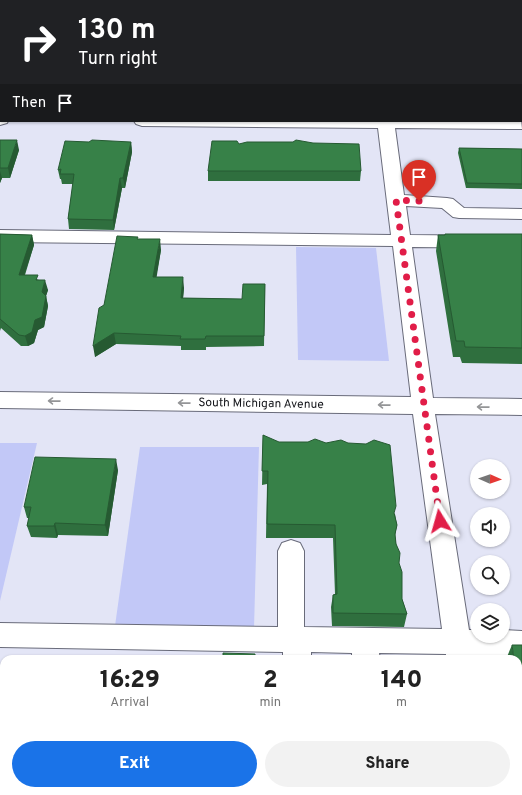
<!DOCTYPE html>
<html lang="en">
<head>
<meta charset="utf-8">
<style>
	body { margin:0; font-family:Overpass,sans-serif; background:#f2f2f2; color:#222; height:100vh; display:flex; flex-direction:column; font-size:15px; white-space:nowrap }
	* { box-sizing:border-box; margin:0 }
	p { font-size:13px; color:#767676 }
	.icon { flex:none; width:22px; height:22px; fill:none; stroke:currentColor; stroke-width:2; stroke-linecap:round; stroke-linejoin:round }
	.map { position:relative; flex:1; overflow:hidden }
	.sheet { position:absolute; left:0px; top:655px; width:522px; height:140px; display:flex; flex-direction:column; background:#fff; border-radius:12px 12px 0 0; box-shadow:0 1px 3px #0004 }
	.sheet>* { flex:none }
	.banner { position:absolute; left:0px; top:0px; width:522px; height:122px; box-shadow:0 1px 3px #0004; background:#202124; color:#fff; overflow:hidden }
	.needle { width:26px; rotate:92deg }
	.controls { position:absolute; left:470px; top:459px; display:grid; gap:8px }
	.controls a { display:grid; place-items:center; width:40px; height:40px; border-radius:50%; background:#fff; box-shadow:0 1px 3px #0004; font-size:20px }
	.pin { position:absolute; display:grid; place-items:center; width:34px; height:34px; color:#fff; margin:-41px -17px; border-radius:50% 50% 50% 0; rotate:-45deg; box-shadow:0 0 4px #0007 }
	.pin .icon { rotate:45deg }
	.me { position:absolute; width:44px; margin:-22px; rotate:352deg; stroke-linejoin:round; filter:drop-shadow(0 0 3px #0008) }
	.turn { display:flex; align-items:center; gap:14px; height:84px; padding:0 12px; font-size:18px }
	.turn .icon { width:52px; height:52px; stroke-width:2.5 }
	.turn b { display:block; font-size:28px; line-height:34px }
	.then { display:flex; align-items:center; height:38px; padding:0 12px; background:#0003; gap:8px; font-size:15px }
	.eta { display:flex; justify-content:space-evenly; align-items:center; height:68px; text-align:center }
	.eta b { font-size:24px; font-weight:800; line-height:28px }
	.cta { display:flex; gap:8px; margin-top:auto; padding:8px 12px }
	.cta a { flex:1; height:46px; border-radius:24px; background:#1a73e8; color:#fff; font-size:16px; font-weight:800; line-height:46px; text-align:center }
	.cta a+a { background:#f2f2f2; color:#222 }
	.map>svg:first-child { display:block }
</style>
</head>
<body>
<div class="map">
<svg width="522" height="795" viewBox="0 0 522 795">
	<rect width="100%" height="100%" fill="#e3e5f6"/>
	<g fill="#c2c8f7">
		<polygon points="374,0 522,0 522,101 521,1"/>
		<polygon points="296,247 376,248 389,361 298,360"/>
		<polygon points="0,443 37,443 0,601"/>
		<polygon points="140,447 259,447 254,628 115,626"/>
	</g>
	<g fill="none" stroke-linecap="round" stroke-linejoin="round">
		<g stroke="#696b7a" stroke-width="2">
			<g id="minor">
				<polygon points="0,115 1,121 8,121 7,123 0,125"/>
				<polygon points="521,119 522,129 395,128 404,195 447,198 453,199 464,208 522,209 522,219 459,218 453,217 442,208 406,206 410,235 522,236 522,248 412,247 433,398 522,399 522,415 435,414 469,630 477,630 477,636 503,636 503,630 522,631 522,655 473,655 474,659 446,659 446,654 379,653 380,659 352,659 352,653 311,652 311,659 283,659 283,652 0,647 0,623 278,627 278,551 282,543 291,540 300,543 304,551 304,627 442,629 413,414 0,408 0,392 411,397 393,246 0,242 0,230 391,235 378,128 142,126 136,124 134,121 521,121"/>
				<rect x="464" y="791" width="30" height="4"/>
			</g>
		</g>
		<use href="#minor" fill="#fff" fill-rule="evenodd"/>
	</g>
	<g fill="#2f6f3e">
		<polygon points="0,0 336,0 336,1 1,1 1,90 0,90"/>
		<polygon points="0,140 19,150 10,178 2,178 0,183"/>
		<polygon points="131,142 132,152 125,188 122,188 114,230 69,229 68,219 73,184 62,184 61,179 60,179 58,170"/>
		<polygon points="239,144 361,171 360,181 208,181 208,171"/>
		<polygon points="459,148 522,149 522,189 466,188 458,153"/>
		<polygon points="0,234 32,235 34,245 25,275 39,280 48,290 46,296 48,306 44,327 38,330 34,343 28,346 21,346 1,328 0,331"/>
		<polygon points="522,234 522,364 462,363 460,357 453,357 436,251 438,235"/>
		<polygon points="138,239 161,250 156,277 184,288 183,298 242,299 265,284 264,346 206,347 206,350 181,350 181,346 116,344 95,357 104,305"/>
		<polygon points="263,435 395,514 397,525 395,536 399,563 402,599 407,614 404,627 332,626 331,607 333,595 335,594 333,538 266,538 267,484 262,485"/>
		<polygon points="118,470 108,536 58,535 57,538 31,537 27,526 29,518 27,518 24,507"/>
		<polygon points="512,645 514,659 506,659"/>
		<polygon points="522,645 522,753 518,730 518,659"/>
	</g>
	<g fill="#265a32">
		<polygon points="17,140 19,150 10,178 8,168"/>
		<polygon points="131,142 132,152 125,188 123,178"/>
		<polygon points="0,171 2,178 0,183"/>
		<polygon points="120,178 122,188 114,230 113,220"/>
		<polygon points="32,235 34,245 21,285 19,275"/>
		<polygon points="160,239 161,250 155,287 153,277"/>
		<polygon points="183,277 184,288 182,309 181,298"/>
		<polygon points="45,280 48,290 46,296 48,306 44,327 38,330 34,343 28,346 25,336 42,292"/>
		<polygon points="114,333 116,344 95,357 93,346"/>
		<polygon points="116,459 118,470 108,536 105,525"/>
		<polygon points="55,523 58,535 57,538 54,526"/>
		<polygon points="4,760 4,791 5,791 4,795 0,795 0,779"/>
	</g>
	<g fill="#378148" stroke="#265a32">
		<polygon points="0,0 69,0 69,1 1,1 1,77 0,77"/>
		<rect x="173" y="0" width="163" height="1"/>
		<polygon points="0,140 17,140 8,168 0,168"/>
		<polygon points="92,140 131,142 123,178 120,178 113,220 68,219 74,174 60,174 61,169 58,170 65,141 89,142"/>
		<polygon points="296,140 313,143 359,144 361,171 208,171 212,141 237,141 239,144 247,142 293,142"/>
		<polygon points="459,148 522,149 522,184 467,183"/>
		<polygon points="0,234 32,235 19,275 38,275 36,280 45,280 42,292 46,296 42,317 35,320 32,332 25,336 19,335 0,319"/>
		<polygon points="445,234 522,234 522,348 465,347 464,341 456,341 438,235 445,235"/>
		<polygon points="117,236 138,237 137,239 160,239 153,277 183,277 181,298 242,299 243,284 265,284 264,336 206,336 205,339 180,339 181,336 114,333 93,346 99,308 104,305"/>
		<polygon points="263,435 279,442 308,442 315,439 326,443 341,440 348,443 366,444 374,440 390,445 396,506 394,513 397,525 395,534 396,544 400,553 399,563 402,572 402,599 407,614 333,613 333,595 337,594 335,525 267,524 268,471 262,471"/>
		<polygon points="35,457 116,459 105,525 55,523 54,526 27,526 31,507 24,507"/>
		<polygon points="512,645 522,645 522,703 518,681 518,659 514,659"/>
		<polygon points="223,653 255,654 255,659 223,659"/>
		<polygon points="0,751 4,754 4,760 0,779"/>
		<rect x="94" y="791" width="320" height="4"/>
	</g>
	<defs><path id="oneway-shaft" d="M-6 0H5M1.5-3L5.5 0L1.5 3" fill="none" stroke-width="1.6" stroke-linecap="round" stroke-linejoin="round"/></defs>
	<g stroke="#949597">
		<use href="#oneway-shaft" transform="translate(54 401) rotate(-179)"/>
		<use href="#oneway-shaft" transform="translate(184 403) rotate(-179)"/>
		<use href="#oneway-shaft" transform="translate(384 405) rotate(-179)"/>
		<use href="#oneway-shaft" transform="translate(483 407) rotate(-179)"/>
	</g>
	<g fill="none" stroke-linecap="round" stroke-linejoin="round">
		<polyline stroke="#e11d48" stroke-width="7" stroke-dasharray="0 12.6" points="419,201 396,200 440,521"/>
	</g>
	<g text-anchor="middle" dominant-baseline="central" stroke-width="3" stroke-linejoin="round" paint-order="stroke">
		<g font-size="12" fill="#121318" stroke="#fff">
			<text transform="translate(261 404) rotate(1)">South Michigan Avenue</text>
		</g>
	</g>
</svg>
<div class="controls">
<a><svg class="needle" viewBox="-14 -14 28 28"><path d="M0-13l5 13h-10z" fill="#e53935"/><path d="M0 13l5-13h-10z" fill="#767676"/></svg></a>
<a><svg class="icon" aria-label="sound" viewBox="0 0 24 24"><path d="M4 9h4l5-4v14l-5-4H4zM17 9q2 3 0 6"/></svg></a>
<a><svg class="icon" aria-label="search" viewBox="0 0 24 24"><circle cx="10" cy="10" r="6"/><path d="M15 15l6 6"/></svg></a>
<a><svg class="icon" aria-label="layers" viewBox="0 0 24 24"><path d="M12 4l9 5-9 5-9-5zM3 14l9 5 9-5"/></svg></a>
</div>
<div class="pin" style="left:419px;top:201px;background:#d93025"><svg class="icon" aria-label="arrive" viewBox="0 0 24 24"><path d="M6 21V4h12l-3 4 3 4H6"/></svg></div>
<svg class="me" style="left:440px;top:521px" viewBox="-20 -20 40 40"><path d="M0-17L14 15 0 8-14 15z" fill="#e11d48" stroke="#fff" stroke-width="4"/></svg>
<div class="banner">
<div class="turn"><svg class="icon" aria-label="right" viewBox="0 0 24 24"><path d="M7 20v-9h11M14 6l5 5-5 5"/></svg><div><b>130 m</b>Turn right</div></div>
<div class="then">Then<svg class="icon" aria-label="arrive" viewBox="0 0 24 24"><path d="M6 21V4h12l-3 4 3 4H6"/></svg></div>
</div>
<section class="sheet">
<div class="eta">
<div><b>16:29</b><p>Arrival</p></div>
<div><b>2</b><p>min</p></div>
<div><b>140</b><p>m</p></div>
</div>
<div class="cta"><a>Exit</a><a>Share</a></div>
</section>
</div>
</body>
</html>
